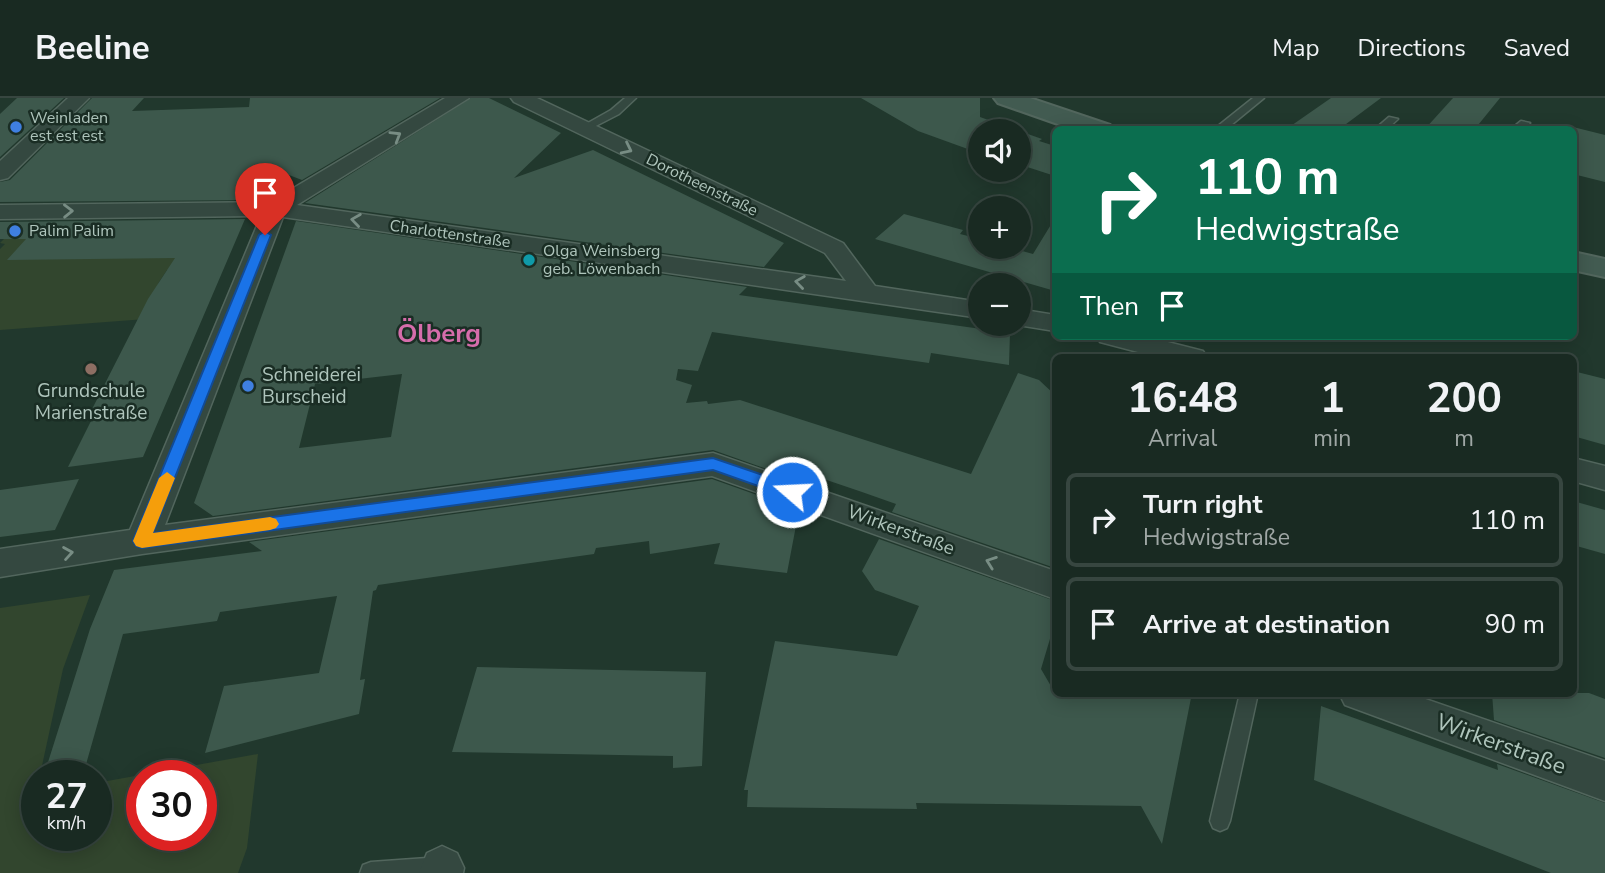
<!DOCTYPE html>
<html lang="en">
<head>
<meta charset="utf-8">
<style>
	body { margin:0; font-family:"Nunito Sans",sans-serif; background:#26362f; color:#f1f3f6; height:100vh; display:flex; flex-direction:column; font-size:26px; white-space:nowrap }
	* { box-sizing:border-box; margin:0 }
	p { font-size:23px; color:#9fa7a5 }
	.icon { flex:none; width:38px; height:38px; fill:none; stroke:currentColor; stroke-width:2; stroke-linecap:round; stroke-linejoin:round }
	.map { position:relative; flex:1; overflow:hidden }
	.details { position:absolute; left:1052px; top:256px; width:525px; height:343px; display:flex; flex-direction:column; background:#192a22; border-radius:10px; box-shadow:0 4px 18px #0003,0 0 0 2px #374640 }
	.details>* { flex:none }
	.top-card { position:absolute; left:1052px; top:28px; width:525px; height:214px; border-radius:10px; box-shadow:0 4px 18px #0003,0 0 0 2px #374640; background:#0b6e4f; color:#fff; overflow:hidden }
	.fabs { position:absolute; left:968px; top:21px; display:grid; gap:14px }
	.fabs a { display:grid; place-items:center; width:63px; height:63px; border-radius:50%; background:#192a22; box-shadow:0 4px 18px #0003,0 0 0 2px #374640; font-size:35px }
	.speed { position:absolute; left:21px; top:662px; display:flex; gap:14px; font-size:35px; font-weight:700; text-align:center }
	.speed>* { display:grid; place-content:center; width:91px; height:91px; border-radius:50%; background:#192a22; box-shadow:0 4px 18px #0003,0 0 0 2px #374640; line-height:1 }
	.speed small { font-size:18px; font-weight:400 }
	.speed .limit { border:10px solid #d22; background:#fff; color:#111 }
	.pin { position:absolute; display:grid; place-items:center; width:60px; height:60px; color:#fff; margin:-72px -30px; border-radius:50% 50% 50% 0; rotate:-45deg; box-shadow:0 0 7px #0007 }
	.pin .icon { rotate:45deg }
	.me { position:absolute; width:77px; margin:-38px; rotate:289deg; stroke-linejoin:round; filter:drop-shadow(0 0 5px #0008) }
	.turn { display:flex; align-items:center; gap:24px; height:147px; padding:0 28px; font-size:32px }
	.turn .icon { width:91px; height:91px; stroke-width:2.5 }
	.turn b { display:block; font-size:49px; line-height:60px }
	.then { display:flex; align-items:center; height:66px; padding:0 28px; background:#0003; gap:14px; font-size:26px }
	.eta { display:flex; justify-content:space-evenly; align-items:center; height:119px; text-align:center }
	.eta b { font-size:42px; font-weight:700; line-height:49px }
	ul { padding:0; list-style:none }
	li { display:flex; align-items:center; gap:21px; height:94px; margin:0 14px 10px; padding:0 14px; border:4px solid #374640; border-radius:10px }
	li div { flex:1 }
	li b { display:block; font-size:26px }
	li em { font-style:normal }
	header { display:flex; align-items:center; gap:42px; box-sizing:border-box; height:98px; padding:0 35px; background:#192a22; border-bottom:2px solid #374640 }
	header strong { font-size:33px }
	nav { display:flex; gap:38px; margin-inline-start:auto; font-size:24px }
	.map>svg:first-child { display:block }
</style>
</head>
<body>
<header>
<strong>Beeline</strong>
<nav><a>Map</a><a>Directions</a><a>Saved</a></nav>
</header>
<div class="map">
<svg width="1605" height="775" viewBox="0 0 1605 775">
	<rect width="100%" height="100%" fill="#21382d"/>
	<g fill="#32462e" fill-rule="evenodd">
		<polygon points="4,141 26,141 195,153 174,172 167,172 159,184 146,221 0,232 0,151 5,146 0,145"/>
		<path d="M90 497 63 571 40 677H37V737H96V685L258 656 247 750 238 775H0V510ZM142 677H201V737H142Z"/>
	</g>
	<g fill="#3d584c" fill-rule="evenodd">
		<polygon points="17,0 64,0 0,59 0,16"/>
		<polygon points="92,0 144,0 132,13 249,9 250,0 440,0 302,82 268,69 254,102 0,104 0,84 10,82"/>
		<polygon points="471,0 489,0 561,35 514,80 593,52 784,145 764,169 305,105"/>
		<polygon points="861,0 980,0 980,19 1042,41 1039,43 1055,48 1055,78 1018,66 1018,33 980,33 980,54 976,54 918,33"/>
		<polygon points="1331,0 1381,0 1338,32 1285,32"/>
		<polygon points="1453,0 1500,0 1474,32 1424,32"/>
		<polygon points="1573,29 1605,37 1605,84 1573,76"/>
		<polygon points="904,116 963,132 960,136 980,141 980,149 1008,149 1033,156 1055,120 1055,193 875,141"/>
		<polygon points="245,121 143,359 68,369 93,319 88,319 148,201 175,160 7,162 26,141 0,141 0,124"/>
		<path d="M296 123 747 189 739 197 1010 235 1009 267 931 255 929 265 712 234 698 273 678 271 676 282 692 287 686 305 707 303 708 306 740 302 971 376 1018 275 1039 282 1055 297V470L892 414 896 406 862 394 806 375 804 384 713 352 213 418 194 405ZM402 276 391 339 299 350 315 286Z"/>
		<polygon points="1573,273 1605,281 1605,347 1573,338"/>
		<polygon points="79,381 55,432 0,439 0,392"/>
		<polygon points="712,381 799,412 787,475 714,466 720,445 650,456 649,443 596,450 594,456 378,487 376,492 373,493 360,582 365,581 359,616 205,655 224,588 319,575 337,498 220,514 217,523 123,536 83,677 44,677 90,531 114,472 262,453 249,444"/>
		<polygon points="1573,403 1605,412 1605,456 1573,447"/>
		<polygon points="879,441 1055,503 1055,524 1041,571 1055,595 1192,595 1162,746 1141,708 916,705 917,711 747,709 748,692 744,692 775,543 897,558 919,508 875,492 862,473"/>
		<polygon points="477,569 706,574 702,668 673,670 673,658 452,654"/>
		<polygon points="1492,595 1589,595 1605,601 1605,660 1494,622"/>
		<polygon points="1321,608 1498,672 1497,666 1605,705 1605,775 1551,775 1314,682"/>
	</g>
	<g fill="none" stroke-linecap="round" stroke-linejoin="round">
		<g stroke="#52665d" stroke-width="3">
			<g id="lane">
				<polygon points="625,0 636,0 619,16 588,32 579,30 611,12"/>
				<polygon points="1253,0 1264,0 1225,32 1213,32"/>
				<polygon points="1389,19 1398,21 1386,32 1374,32"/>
				<polygon points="1521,23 1530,25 1522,32 1510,32"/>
				<polygon points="1240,595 1258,595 1230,723 1227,730 1220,733 1213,730 1210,723"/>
				<polygon points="441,759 449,762 452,770 450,775 360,775 363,767 371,764"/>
			</g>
		</g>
		<g stroke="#52665d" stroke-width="3">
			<g id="street">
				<polygon points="68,0 89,0 8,80 0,82 0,63"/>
				<polygon points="445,0 469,0 297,107 846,183 825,155 514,4 511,0 537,0 843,145 875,188 980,204 980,220 283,119 165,427 713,355 1055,473 1055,501 712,378 142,456 0,479 0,451 130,432 261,118 0,121 0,107 270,104"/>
				<polygon points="1018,211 1055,217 1055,233 1012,226 1018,226"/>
				<polygon points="1096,238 1144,238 1203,253 1207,259 1157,259 1100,244"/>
				<polygon points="1573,360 1605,368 1605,392 1573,383"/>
				<polygon points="1339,595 1408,595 1605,663 1605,703 1345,607"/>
				<polygon points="442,748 457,755 464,770 463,775 419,775 427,755"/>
			</g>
		</g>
		<g stroke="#52665d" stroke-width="4">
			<g id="secondary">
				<polygon points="994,0 1030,0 1110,27 1113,32 1075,32 998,5"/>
				<polygon points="1573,154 1605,161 1605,179 1573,172"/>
			</g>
		</g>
		<use href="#lane" fill="#344840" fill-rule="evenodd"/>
		<use href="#street" fill="#344840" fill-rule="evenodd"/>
		<use href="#secondary" fill="#425b51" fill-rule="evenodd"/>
	</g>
	<defs><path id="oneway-chevron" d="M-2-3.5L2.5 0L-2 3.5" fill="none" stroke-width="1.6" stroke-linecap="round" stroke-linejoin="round" transform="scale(1.75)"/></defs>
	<g stroke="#788d84">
		<use href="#oneway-chevron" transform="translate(396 38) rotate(-31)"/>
		<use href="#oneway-chevron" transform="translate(627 51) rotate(26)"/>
		<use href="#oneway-chevron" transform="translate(68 113) rotate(-1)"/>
		<use href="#oneway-chevron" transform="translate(356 122) rotate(-172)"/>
		<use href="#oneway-chevron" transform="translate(800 184) rotate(-172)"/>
		<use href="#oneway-chevron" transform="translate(68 455) rotate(-9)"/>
		<use href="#oneway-chevron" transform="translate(991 464) rotate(-160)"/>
	</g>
	<polygon fill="#1a73e8" stroke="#114b97" stroke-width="2" points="265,133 271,137 153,435 713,360 798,389 800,394 792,400 713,372 142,450 136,448 133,443 259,137"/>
	<polygon fill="#f59e0b" points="167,374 175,380 153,435 270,419 276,421 279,426 276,430 270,432 142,450 136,448 133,443 159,380"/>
	<g fill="#3f7fe0" stroke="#1a2d24" stroke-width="2.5">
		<circle cx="16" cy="29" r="7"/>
		<circle cx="15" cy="133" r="7"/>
		<circle cx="248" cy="288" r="7"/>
	</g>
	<circle fill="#0f9aa8" stroke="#1a2d24" stroke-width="2.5" cx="529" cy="162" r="7"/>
	<circle fill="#8d6e63" stroke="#1a2d24" stroke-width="2.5" cx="91" cy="271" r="7"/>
	<g text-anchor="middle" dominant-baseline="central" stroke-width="5" stroke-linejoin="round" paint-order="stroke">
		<g font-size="16" fill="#afc5bc" stroke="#1a2d24" text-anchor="start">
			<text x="30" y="20">Weinladen<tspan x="30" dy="18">est est est</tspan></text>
			<text x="29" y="133">Palim Palim</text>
			<text x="543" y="153">Olga Weinsberg<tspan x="543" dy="18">geb. Löwenbach</tspan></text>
		</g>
		<g font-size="16" fill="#afc5bc" stroke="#1a2d24">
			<text transform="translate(702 87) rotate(26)">Dorotheenstraße</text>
			<text transform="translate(450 136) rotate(8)">Charlottenstraße</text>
		</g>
		<g font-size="19" fill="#afc5bc" stroke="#1a2d24" text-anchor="start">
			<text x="262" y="277">Schneiderei<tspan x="262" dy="22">Burscheid</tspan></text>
			<text x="91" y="293" text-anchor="middle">Grundschule<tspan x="91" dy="22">Marienstraße</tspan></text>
		</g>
		<g font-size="19" fill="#afc5bc" stroke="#1a2d24">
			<text transform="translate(901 432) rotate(20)">Wirkerstraße</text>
		</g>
		<g font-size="23" fill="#afc5bc" stroke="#1a2d24">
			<text transform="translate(1501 646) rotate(20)">Wirkerstraße</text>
		</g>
		<g font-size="26" font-weight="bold" fill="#d66dab" stroke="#1a2d24">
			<text x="439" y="235">Ölberg</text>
		</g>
	</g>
</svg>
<div class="fabs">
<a><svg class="icon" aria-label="sound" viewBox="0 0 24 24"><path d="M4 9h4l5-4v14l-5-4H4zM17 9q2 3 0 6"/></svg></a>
<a>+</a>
<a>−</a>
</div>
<div class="speed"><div>27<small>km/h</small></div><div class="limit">30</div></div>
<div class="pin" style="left:265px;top:137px;background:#d93025"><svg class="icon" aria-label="arrive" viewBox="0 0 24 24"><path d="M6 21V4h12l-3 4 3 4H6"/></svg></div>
<svg class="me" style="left:792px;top:394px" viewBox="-20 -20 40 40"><circle r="17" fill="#1a73e8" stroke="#fff" stroke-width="3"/><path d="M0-11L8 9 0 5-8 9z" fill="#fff"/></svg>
<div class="top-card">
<div class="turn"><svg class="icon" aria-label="right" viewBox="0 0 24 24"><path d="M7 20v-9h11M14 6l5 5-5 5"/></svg><div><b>110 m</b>Hedwigstraße</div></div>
<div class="then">Then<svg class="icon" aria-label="arrive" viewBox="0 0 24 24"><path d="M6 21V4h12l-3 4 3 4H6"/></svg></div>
</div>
<section class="details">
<div class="eta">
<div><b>16:48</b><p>Arrival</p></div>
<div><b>1</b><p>min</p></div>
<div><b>200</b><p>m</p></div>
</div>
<ul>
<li><svg class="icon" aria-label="right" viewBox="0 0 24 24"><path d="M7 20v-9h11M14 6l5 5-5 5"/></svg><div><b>Turn right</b><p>Hedwigstraße</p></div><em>110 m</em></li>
<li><svg class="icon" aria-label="arrive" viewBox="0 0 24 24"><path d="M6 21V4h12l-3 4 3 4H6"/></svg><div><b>Arrive at destination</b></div><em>90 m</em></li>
</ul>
</section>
</div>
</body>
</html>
